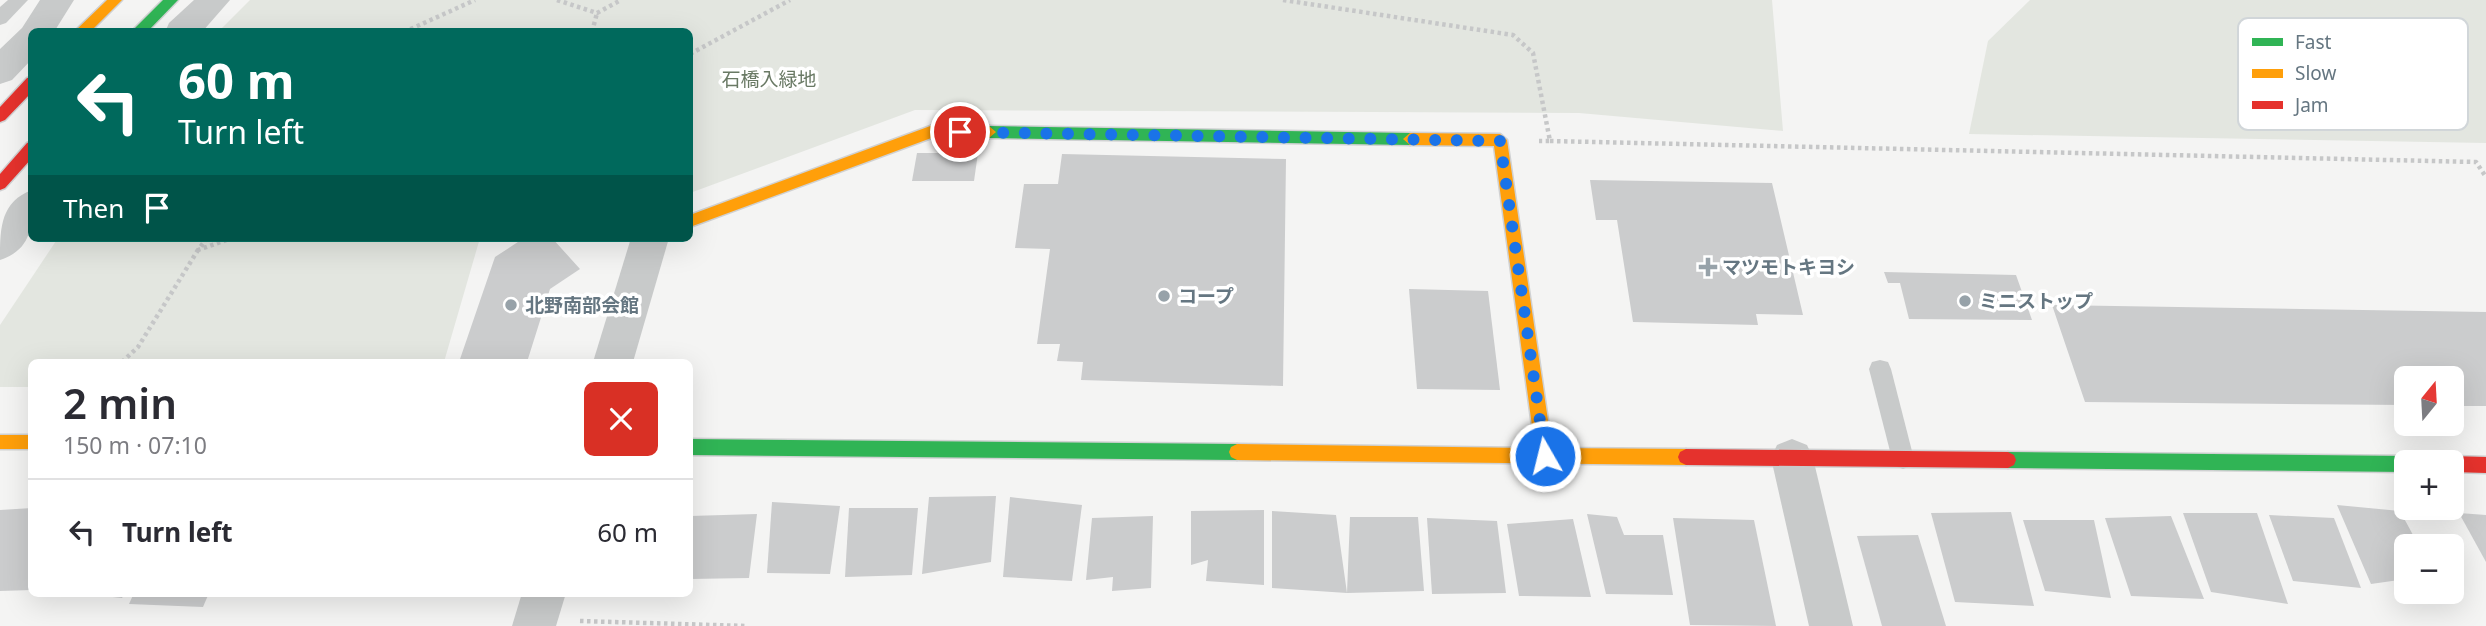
<!DOCTYPE html>
<html lang="en">
<head>
<meta charset="utf-8">
<style>
	body { margin:0; font-family:"Noto Sans","Noto Sans JP",sans-serif; background:#f7f7f7; color:#2b2b33; height:100vh; display:flex; flex-direction:column; font-size:26px; white-space:nowrap }
	* { box-sizing:border-box; margin:0 }
	p { font-size:23px; color:#7c7c81 }
	.icon { flex:none; width:38px; height:38px; fill:none; stroke:currentColor; stroke-width:2; stroke-linecap:round; stroke-linejoin:round }
	.map { position:relative; flex:1; overflow:hidden }
	.panel { position:absolute; left:28px; top:359px; width:665px; height:238px; display:flex; flex-direction:column; background:#fff; border-radius:10px; box-shadow:0 7px 28px #0002 }
	.panel>* { flex:none }
	.top-card { position:absolute; left:28px; top:28px; width:665px; height:214px; border-radius:10px; box-shadow:0 7px 28px #0002; background:#00695c; color:#fff; overflow:hidden }
	.needle { width:46px; rotate:18deg }
	.tools { position:absolute; left:2394px; top:366px; display:grid; gap:14px }
	.tools a { display:grid; place-items:center; width:70px; height:70px; border-radius:10px; background:#fff; box-shadow:0 7px 28px #0002; font-size:35px }
	.pin { position:absolute; display:grid; place-items:center; width:60px; height:60px; color:#fff; margin:-30px; border:4px solid #fff; border-radius:50%; box-shadow:0 2px 7px #0007 }
	.me { position:absolute; width:77px; margin:-38px; rotate:352deg; stroke-linejoin:round; filter:drop-shadow(0 0 5px #0008) }
	.turn { display:flex; align-items:center; gap:24px; height:147px; padding:0 35px; font-size:32px }
	.turn .icon { width:91px; height:91px; stroke-width:2.5 }
	.turn b { display:block; font-size:49px; line-height:60px }
	.then { display:flex; align-items:center; height:66px; padding:0 35px; background:#0003; gap:14px; font-size:26px }
	.round { display:grid; place-items:center; flex:none; width:74px; height:74px; border-radius:10px; background:#f7f7f7 }
	.summary { display:flex; align-items:center; justify-content:space-between; height:119px; padding:0 35px }
	h1 { font-size:42px; font-weight:600; line-height:52px }
	ul { padding:0; list-style:none }
	li { display:flex; align-items:center; gap:21px; height:105px; padding:0 35px; border-top:2px solid #e1e1e2 }
	li div { flex:1 }
	li b { display:block; font-size:26px }
	li em { font-style:normal }
	.map>svg:first-child { display:block }
</style>
</head>
<body>
<div class="map">
<svg width="2486" height="626" viewBox="0 0 2486 626">
	<rect width="100%" height="100%" fill="#f4f4f3"/>
	<g fill="#e3e6e0">
		<polygon points="250,0 1772,0 1783,131 1579,113 915,110 690,193 690,32 219,31"/>
		<polygon points="2030,0 2486,0 2486,143 1969,134 1988,41"/>
		<polygon points="58,238 480,238 444,362 32,362 31,387 0,387 0,325"/>
	</g>
	<g fill="#cbcccd">
		<polygon points="917,153 978,153 974,181 912,181"/>
		<polygon points="1062,154 1286,159 1283,386 1081,380 1083,362 1057,361 1060,344 1037,344 1050,249 1015,248 1024,184 1058,184"/>
		<polygon points="1590,180 1772,183 1803,315 1756,314 1758,325 1633,322 1617,220 1596,220"/>
		<polygon points="524,238 552,238 580,269 550,289 527,362 459,362 495,257"/>
		<polygon points="1884,272 2016,275 2032,320 1909,319 1900,283 1888,283"/>
		<polygon points="1409,289 1488,291 1500,390 1417,389"/>
		<polygon points="2052,305 2486,312 2486,406 2452,406 2452,378 2406,378 2406,405 2085,402"/>
		<polygon points="996,496 991,562 922,574 929,497"/>
		<polygon points="1010,497 1082,505 1072,581 1003,577"/>
		<polygon points="772,502 840,506 830,574 767,573"/>
		<polygon points="2337,505 2400,511 2419,546 2406,546 2406,579 2371,584"/>
		<polygon points="32,508 32,590 0,591 0,510"/>
		<polygon points="849,508 918,508 912,575 845,577"/>
		<polygon points="1264,510 1264,585 1206,581 1208,560 1191,565 1191,511"/>
		<polygon points="1272,511 1336,515 1347,593 1350,517 1418,517 1424,591 1347,593 1272,588"/>
		<polygon points="2011,512 2034,606 1955,602 1931,513"/>
		<polygon points="2183,513 2257,513 2288,604 2211,592"/>
		<polygon points="2459,513 2486,515 2486,562"/>
		<polygon points="757,514 749,578 690,579 690,516"/>
		<polygon points="1587,514 1617,517 1624,535 1663,535 1673,595 1606,594"/>
		<polygon points="2269,515 2334,518 2361,588 2293,581"/>
		<polygon points="1153,516 1151,588 1112,591 1113,577 1086,580 1092,518"/>
		<polygon points="2171,516 2204,599 2131,596 2105,518"/>
		<polygon points="1427,518 1497,521 1506,593 1432,594"/>
		<polygon points="1673,518 1754,520 1776,626 1690,625"/>
		<polygon points="1573,519 1591,597 1519,596 1507,524"/>
		<polygon points="2023,520 2094,520 2111,598 2045,591"/>
		<polygon points="1918,535 1946,626 1882,626 1857,536"/>
		<polygon points="76,593 125,593 122,598"/>
		<polygon points="134,593 209,593 203,607 129,604"/>
	</g>
	<g fill="none" stroke-linecap="round" stroke-linejoin="round">
		<g stroke="#d0d1d2" stroke-width="3">
			<g id="fast">
				<polygon points="163,0 178,0 147,32 131,32"/>
				<polygon points="989,126 1410,133 1417,139 1410,145 989,138 982,132"/>
				<polygon points="690,439 1237,444 1243,447 1245,452 1243,457 1237,460 690,455"/>
				<polygon points="2008,452 2406,456 2414,462 2406,462 2406,472 2008,468 2002,465 2000,460 2002,455"/>
			</g>
		</g>
		<g stroke="#d0d1d2" stroke-width="3">
			<g id="slow">
				<polygon points="107,0 122,0 90,32 74,32"/>
				<polygon points="933,125 989,126 996,132 989,138 934,137 690,227 690,215"/>
				<polygon points="1410,133 1500,134 1507,140 1552,448 1686,449 1692,452 1694,457 1692,462 1686,465 1237,460 1231,457 1229,452 1231,447 1237,444 1535,448 1494,146 1410,145 1403,139"/>
				<rect x="0" y="435" width="32" height="14"/>
			</g>
		</g>
		<g stroke="#d0d1d2" stroke-width="3">
			<g id="jam">
				<polygon points="32,77 32,92 5,120 0,122 0,107 27,78"/>
				<polygon points="32,141 32,158 5,188 0,190 0,174 27,143"/>
				<polygon points="1686,449 2008,452 2014,455 2016,460 2014,465 2008,468 1686,465 1680,462 1678,457 1680,452"/>
				<polygon points="2452,456 2486,457 2486,473 2452,472 2452,462 2444,462"/>
			</g>
		</g>
		<g stroke="#c6c7c8" stroke-width="4.5" stroke-dasharray="3.5 3.5" stroke-linecap="butt">
			<polyline points="557,0 597,13 621,0"/>
			<polyline points="1283,0 1513,35 1533,53 1550,141 1539,141"/>
			<polyline points="404,32 475,0"/>
			<polyline points="592,32 597,13"/>
			<polyline points="690,54 790,0"/>
			<polyline points="1550,141 2476,162 2486,177"/>
			<polyline points="207,238 198,250 232,238"/>
			<polyline points="122,362 138,347 198,250"/>
			<polyline points="580,621 747,626"/>
		</g>
		<g fill="#c8caca" fill-rule="evenodd">
			<polygon points="8,0 28,0 6,23 0,25 0,7"/>
			<polygon points="1880,360 1888,362 1891,369 1914,459 1911,466 1903,469 1895,466 1892,459 1869,369 1872,362"/>
		</g>
		<g fill="#c8caca" fill-rule="evenodd">
			<polygon points="40,0 74,0 54,32 32,32 32,59 12,80 0,84 0,49 22,28"/>
			<polygon points="194,0 230,0 202,32 165,32 169,23"/>
			<path d="M32 190C32 222 35 248 0 260 0 229 0 202 32 190Z"/>
			<polygon points="631,238 669,238 633,362 593,362"/>
			<polygon points="1792,439 1807,445 1813,458 1853,626 1809,626 1771,458 1777,445"/>
			<polygon points="522,593 566,593 556,626 512,626"/>
		</g>
		<use href="#fast" fill="#30b455" fill-rule="evenodd"/>
		<use href="#slow" fill="#ff9f0a" fill-rule="evenodd"/>
		<use href="#jam" fill="#e5322d" fill-rule="evenodd"/>
	</g>
	<g fill="none" stroke-linecap="round" stroke-linejoin="round">
		<polyline stroke="#1a73e8" stroke-width="12" stroke-dasharray="0 21.6" points="960,132 1500,141 1545,456"/>
	</g>
	<g fill="#97a2a9" stroke="#fff" stroke-width="2.5">
		<path d="M1704.5 256.5h7v7h7v7h-7v7h-7v-7h-7v-7h7z"/>
		<circle cx="1164" cy="296" r="7"/>
		<circle cx="1965" cy="301" r="7"/>
		<circle cx="511" cy="305" r="7"/>
	</g>
	<g text-anchor="middle" dominant-baseline="central" stroke-width="7" stroke-linejoin="round" paint-order="stroke">
		<g font-size="19" fill="#697964" stroke="#fff">
			<text x="769" y="79">石橋入緑地</text>
		</g>
		<g font-size="19" font-weight="bold" fill="#657681" stroke="#fff" text-anchor="start">
			<text x="1722" y="267">マツモトキヨシ</text>
			<text x="1178" y="296">コープ</text>
			<text x="1979" y="301">ミニストップ</text>
			<text x="525" y="305">北野南部会館</text>
		</g>
	</g>
	<rect x="2238" y="18" width="230" height="112" rx="10" fill="#fff" stroke="#d1d6d9" stroke-width="2"/>
	<rect x="2252" y="38" width="31" height="8" fill="#30b455"/>
	<rect x="2252" y="69" width="31" height="9" fill="#ff9f0a"/>
	<rect x="2252" y="101" width="31" height="8" fill="#e5322d"/>
	<g font-size="19" fill="#657681">
		<text x="2295" y="49">Fast</text>
		<text x="2295" y="80">Slow</text>
		<text x="2295" y="112">Jam</text>
	</g>
</svg>
<div class="tools">
<a><svg class="needle" viewBox="-14 -14 28 28"><path d="M0-13l5 13h-10z" fill="#e53935"/><path d="M0 13l5-13h-10z" fill="#7c7c81"/></svg></a>
<a>+</a>
<a>−</a>
</div>
<div class="pin" style="left:960px;top:132px;background:#d93025"><svg class="icon" aria-label="arrive" viewBox="0 0 24 24"><path d="M6 21V4h12l-3 4 3 4H6"/></svg></div>
<svg class="me" style="left:1545px;top:456px" viewBox="-20 -20 40 40"><circle r="17" fill="#1a73e8" stroke="#fff" stroke-width="3"/><path d="M0-11L8 9 0 5-8 9z" fill="#fff"/></svg>
<div class="top-card">
<div class="turn"><svg class="icon" aria-label="left" viewBox="0 0 24 24"><path d="M17 20v-9H6M10 6l-5 5 5 5"/></svg><div><b>60 m</b>Turn left</div></div>
<div class="then">Then<svg class="icon" aria-label="arrive" viewBox="0 0 24 24"><path d="M6 21V4h12l-3 4 3 4H6"/></svg></div>
</div>
<section class="panel">
<div class="summary"><div><h1>2 min</h1><p>150 m · 07:10</p></div><a class="round" style="background:#d93025;color:#fff"><svg class="icon" aria-label="close" viewBox="0 0 24 24"><path d="M6 6l12 12M18 6L6 18"/></svg></a></div>
<ul>
<li><svg class="icon" aria-label="left" viewBox="0 0 24 24"><path d="M17 20v-9H6M10 6l-5 5 5 5"/></svg><div><b>Turn left</b></div><em>60 m</em></li>
</ul>
</section>
</div>
</body>
</html>
